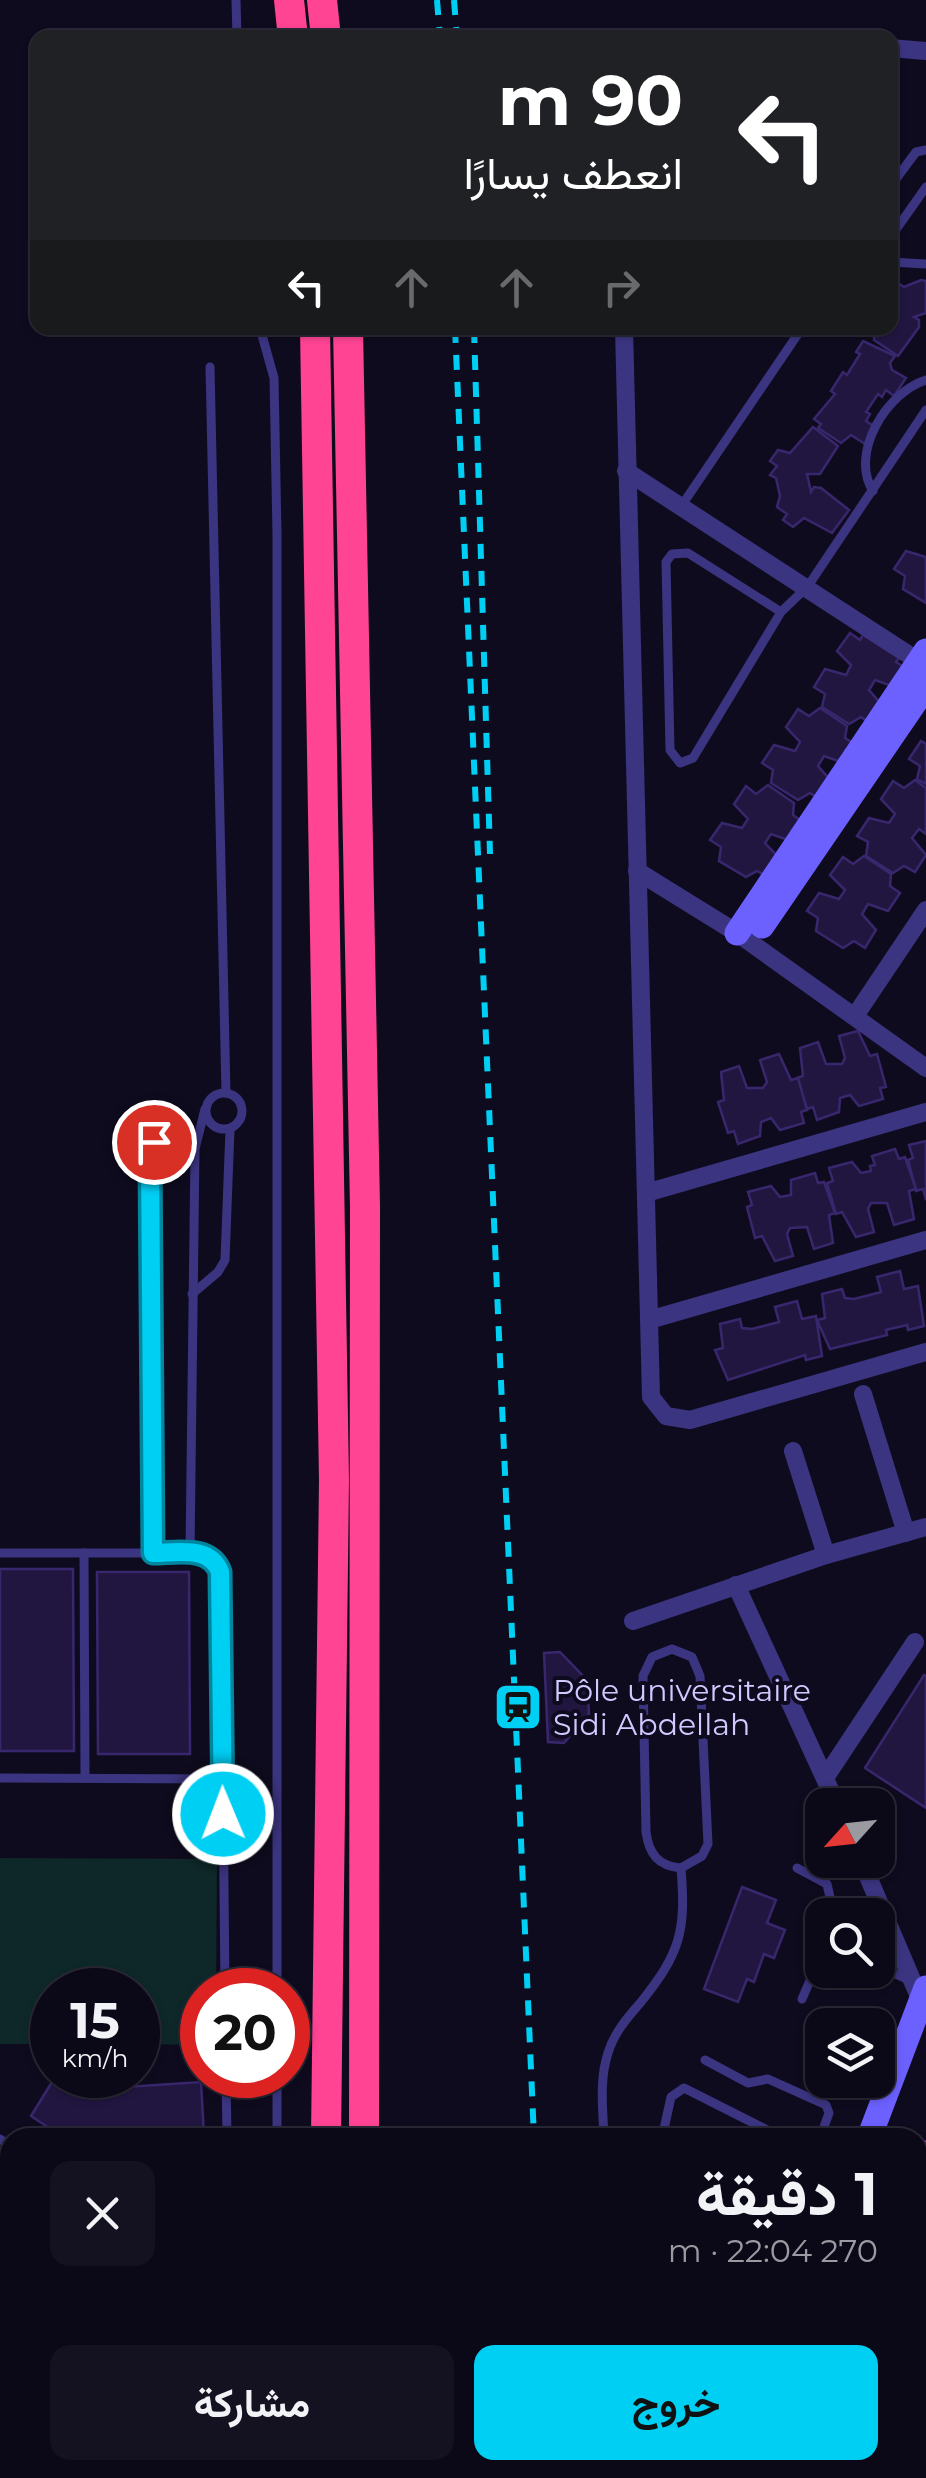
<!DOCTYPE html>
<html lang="ar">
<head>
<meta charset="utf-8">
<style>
	body { margin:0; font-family:Montserrat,Vazirmatn,sans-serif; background:#141120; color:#f1f3f6; direction:rtl; height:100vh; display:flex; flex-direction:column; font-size:38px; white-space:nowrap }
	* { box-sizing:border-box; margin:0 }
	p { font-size:32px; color:#9a9aa1 }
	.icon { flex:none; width:55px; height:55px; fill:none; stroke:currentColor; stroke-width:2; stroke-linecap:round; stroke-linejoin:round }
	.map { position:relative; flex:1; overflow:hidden; direction:ltr }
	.sheet { position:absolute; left:0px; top:2128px; width:928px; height:352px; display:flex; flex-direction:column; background:#0b0817; border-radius:30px 30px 0 0; box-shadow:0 2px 8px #0004,0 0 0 2px #2b2936; direction:rtl }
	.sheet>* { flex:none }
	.hud { position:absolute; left:30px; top:30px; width:868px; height:305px; border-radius:20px; box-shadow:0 2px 8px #0004,0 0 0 2px #2b2936; direction:rtl; background:#202124; color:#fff; overflow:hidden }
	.needle { width:65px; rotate:243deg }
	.controls { position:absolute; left:805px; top:1788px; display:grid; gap:20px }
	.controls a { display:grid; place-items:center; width:90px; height:90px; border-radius:20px; background:#0b0817; box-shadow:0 2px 8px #0004,0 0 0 2px #2b2936; font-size:50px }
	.speed { position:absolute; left:30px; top:1968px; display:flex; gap:20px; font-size:50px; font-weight:700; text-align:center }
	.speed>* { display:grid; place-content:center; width:130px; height:130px; border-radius:50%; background:#0b0817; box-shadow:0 2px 8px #0004,0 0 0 2px #2b2936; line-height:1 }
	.speed small { font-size:25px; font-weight:400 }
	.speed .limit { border:15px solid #d22; background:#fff; color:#111 }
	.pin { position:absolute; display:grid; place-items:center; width:85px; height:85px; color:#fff; margin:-42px; border:5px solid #fff; border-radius:50%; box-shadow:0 2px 10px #0007 }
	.me { position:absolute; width:110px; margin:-55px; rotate:359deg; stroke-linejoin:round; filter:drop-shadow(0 0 8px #0008) }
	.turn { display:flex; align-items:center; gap:35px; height:210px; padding:0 50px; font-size:45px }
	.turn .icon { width:130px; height:130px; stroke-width:2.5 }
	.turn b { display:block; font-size:70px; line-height:85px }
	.lanes { display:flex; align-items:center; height:95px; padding:0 50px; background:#0003; justify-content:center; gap:50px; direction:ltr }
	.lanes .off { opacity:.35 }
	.round { display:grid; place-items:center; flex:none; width:105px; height:105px; border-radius:20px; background:#141120 }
	.summary { display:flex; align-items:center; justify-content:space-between; height:170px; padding:0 50px }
	h1 { font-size:60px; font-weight:700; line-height:75px }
	.primary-button { display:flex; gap:20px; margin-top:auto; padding:20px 50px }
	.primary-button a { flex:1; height:115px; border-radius:20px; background:#00cff4; color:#111; font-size:40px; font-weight:700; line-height:115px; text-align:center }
	.primary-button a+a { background:#141120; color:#f1f3f6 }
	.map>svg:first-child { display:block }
</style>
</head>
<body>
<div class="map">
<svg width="926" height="2478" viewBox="0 0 926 2478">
	<rect width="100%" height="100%" fill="#0f0b1f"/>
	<polygon fill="#0e2829" points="0,1858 217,1859 216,1990 202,1990 202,2045 138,2044 138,1990 52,1990 52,2044 0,2044"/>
	<g fill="#211640" stroke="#39276e" stroke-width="2.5">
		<polygon points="921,280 926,281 926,313 914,317 919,320 919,327 898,356 874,340 875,332 878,328 890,328 890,293 898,283 904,287"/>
		<polygon points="863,341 895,356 890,363 892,370 906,378 894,396 886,390 882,397 878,394 866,412 870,414 866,421 875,427 865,444 851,435 841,443 818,428 821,424 814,419 835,394 831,391 843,372 847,375 860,354 856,352"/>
		<polygon points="813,427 838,446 820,474 807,474 811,492 814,487 821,488 849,510 832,533 804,518 793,527 783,520 787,514 777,507 780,496 776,478 770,475 777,466 770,461 778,450 790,453"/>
		<polygon points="906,551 926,557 926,603 903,589 905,576 894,569"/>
		<polygon points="850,633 860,640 863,635 899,658 896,662 907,669 895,687 875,680 869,690 883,706 871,724 861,717 849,724 822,707 825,694 814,687 825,669 846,675 851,665 837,651"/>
		<polygon points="820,708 847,726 845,738 856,745 844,763 824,756 818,766 832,782 821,800 810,793 798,800 771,783 773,770 762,763 774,745 795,751 800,742 786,727 798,709 809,716"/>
		<polygon points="921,741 926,744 926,784 917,779 920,766 909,759"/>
		<polygon points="915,780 926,788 926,834 919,829 912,838 926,855 915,872 904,866 893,873 866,856 868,842 857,836 869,818 889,823 895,814 881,799 893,781 904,788"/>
		<polygon points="768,785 794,803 793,815 803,822 791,841 771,834 765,843 780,859 768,877 757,871 746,877 719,861 721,847 710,840 722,823 742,828 748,819 734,804 746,786 756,794"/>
		<polygon points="864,856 891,874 890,886 900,893 888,911 868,904 862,914 876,930 865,948 854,941 843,948 816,931 818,918 807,911 819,893 839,899 845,890 830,875 843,857 853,864"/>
		<polygon points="858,1031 870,1056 877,1054 886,1087 880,1088 883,1099 859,1106 850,1095 840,1098 839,1112 817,1120 813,1107 807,1109 797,1078 803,1076 800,1048 818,1042 826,1064 842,1064 845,1058 839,1036"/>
		<polygon points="779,1054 791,1080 798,1078 807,1110 801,1112 804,1123 780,1130 771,1118 761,1122 760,1136 738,1144 734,1131 728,1133 718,1102 724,1100 721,1072 739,1066 747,1088 763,1088 767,1082 760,1060"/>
		<polygon points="926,1141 926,1200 923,1189 916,1191 908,1160 913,1158 909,1145"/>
		<polygon points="895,1149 899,1159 905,1157 916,1189 909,1191 914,1219 894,1225 887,1203 871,1203 868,1209 874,1232 856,1237 842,1212 836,1214 827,1183 833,1181 829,1168 852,1162 861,1173 871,1171 870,1166 875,1165 872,1156"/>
		<polygon points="815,1173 818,1183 824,1182 835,1213 829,1215 833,1243 814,1249 807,1227 790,1228 787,1234 793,1256 775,1261 762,1236 755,1238 747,1207 752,1205 748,1192 771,1186 780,1197 791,1195 791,1180"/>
		<polygon points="900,1271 904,1289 918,1286 924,1326 908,1330 907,1325 886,1330 887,1335 830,1349 817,1320 825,1318 822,1294 842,1289 845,1298 854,1299 881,1292 877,1277"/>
		<polygon points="797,1301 802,1319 816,1316 822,1356 806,1360 805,1355 728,1380 715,1350 723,1348 720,1324 740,1319 742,1328 752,1329 779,1322 775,1307"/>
		<polygon points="0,1569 73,1569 74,1751 0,1751"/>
		<polygon points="97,1572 189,1572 190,1754 98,1754"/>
		<polygon points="560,1652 587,1680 589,1714 564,1743 548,1742 544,1653"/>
		<polygon points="924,1675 926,1676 926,1808 865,1768"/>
		<polygon points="742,1887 776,1900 767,1923 785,1930 774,1958 764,1954 754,1982 747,1979 738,2002 704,1989"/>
		<polygon points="66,2081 80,2090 201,2082 204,2136 64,2138 31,2116 52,2082"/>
	</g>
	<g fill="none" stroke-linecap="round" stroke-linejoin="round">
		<g stroke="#3b3480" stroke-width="9">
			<polyline points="236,0 237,38"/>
			<polyline points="890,187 916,152 926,150"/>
			<polyline points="890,238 926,187"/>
			<polyline points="890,262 926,264"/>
			<polyline points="260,328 274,378 277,534 277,1990"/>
			<polyline points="210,367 226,1093"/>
			<path d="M873 491C849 453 887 392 926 380"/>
			<polyline points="682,505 802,328"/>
			<polyline points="781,612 688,553 672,554 666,562 670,750 680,763 693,758 781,612 808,586 926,410"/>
			<circle cx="224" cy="1111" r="18"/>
			<polyline points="192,1294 218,1272 225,1260 230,1129"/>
			<polyline points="0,1553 198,1553 217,1562 221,1577 225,1990"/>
			<polyline points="84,1553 85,1778"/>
			<polyline points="153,1553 150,1151 162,1137 196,1134"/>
			<polyline points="190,1553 195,1149 205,1109"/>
			<path d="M672 1649 692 1657 700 1676 708 1844 702 1856 681 1868C658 1866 649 1854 646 1832L643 1676 652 1657Z"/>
			<polyline points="0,1778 223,1779"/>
			<polyline points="797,1868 827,1884 834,1915"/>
			<polyline points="878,1966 911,1981"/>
			<polyline points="802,1999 822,1953"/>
			<polyline points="705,2060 748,2083 768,2079 826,2105 829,2113 820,2138"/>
			<polyline points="226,2075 227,2138"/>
			<polyline points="277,2138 277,2075"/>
			<path d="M604 2138C603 2110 599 2080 608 2053 614 2033 627 2018 641 2002 681 1952 686 1931 681 1868"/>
			<polyline points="662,2138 671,2097 684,2088 783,2138"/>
			<polyline points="0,2139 10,2146"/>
			<polyline points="918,2298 926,2290"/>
			<polyline points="658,2470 662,2478"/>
		</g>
		<g stroke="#3b3480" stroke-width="18">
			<polyline points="890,48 926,51"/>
			<polyline points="624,328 651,1397 666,1416 690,1420 926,1352"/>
			<polyline points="626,471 926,666"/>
			<polyline points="637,871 737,933 926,1068"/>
			<polyline points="855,1016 926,910"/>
			<polyline points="646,1193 926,1112"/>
			<polyline points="649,1320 926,1240"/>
			<polyline points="863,1394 906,1533"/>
			<polyline points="793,1451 826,1555"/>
			<polyline points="736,1585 837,1805"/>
			<polyline points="633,1621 826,1555 926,1527"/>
			<polyline points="825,1778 915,1642"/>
			<polyline points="861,1860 920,1999"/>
		</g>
		<g stroke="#6c60ff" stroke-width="25">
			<polyline points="762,926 926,686"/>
			<polyline points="737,933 926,651"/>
			<polyline points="869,2138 926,1988"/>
			<polyline points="0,2202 10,2209"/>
			<polyline points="240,2478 242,2470"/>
			<polyline points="712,2478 717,2470"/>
		</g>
		<g stroke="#c650ff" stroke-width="25">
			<polyline points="918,2174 926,2153"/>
			<polyline points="918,2280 926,2259"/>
			<polyline points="795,2478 798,2470"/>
			<polyline points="837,2478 840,2470"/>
		</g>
		<g stroke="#ff4494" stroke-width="30">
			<polyline points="289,0 293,38"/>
			<polyline points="322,0 326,38"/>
			<polyline points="315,328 334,1480 326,2138"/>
			<polyline points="348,328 365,1207 364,2138"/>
			<polyline points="296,2478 297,2470"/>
			<polyline points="323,2478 323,2470"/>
			<polyline points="360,2478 360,2470"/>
		</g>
		<g stroke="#00cff4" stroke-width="6" stroke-dasharray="15 12" stroke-linecap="butt">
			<polyline points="437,0 440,38"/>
			<polyline points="454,0 457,38"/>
			<polyline points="455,328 534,2138"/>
			<polyline points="474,328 490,854"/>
			<polyline points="562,2470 563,2478"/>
		</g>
	</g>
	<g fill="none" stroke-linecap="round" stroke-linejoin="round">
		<g stroke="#00879f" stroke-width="25">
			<path id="route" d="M154 1142 150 1156 153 1553C177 1553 210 1545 220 1572L223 1814"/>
		</g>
		<use href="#route" stroke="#00cff4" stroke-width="18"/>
	</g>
	<defs>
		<g id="station-square" transform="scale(2.5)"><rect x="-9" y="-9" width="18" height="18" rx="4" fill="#00cff4" stroke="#0f0b1f"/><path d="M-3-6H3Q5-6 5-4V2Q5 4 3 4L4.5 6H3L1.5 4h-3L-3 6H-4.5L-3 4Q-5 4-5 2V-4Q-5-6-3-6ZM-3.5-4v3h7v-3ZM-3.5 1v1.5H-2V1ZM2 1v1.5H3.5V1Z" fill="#111"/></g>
	</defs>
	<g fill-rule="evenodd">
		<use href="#station-square" x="518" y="1707"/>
	</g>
	<g text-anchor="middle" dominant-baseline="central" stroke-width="8" stroke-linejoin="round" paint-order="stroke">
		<g font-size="30" fill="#d2c9ff" stroke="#0f0b1f" text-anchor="start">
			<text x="553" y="1690">Pôle universitaire<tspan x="553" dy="34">Sidi Abdellah</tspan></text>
		</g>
	</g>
</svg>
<div class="controls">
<a><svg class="needle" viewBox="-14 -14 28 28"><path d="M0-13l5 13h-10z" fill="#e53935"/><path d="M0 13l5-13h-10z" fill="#9a9aa1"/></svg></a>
<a><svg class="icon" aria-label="search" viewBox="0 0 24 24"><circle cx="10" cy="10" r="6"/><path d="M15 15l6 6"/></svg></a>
<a><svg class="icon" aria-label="layers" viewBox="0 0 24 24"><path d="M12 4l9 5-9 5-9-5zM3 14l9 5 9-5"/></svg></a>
</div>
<div class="speed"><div>15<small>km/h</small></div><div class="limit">20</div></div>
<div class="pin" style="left:154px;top:1142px;background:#d93025"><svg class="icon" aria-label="arrive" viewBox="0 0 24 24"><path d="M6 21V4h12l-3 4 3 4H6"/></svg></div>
<svg class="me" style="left:223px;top:1814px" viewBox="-20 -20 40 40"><circle r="17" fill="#00cff4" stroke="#fff" stroke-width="3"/><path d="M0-11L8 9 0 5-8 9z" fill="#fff"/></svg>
<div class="hud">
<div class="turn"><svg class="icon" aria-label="left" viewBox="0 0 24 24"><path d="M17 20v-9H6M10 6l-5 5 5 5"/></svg><div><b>90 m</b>انعطف يسارًا</div></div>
<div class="lanes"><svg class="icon" aria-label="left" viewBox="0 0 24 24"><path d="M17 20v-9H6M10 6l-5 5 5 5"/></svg><svg class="icon off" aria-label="ahead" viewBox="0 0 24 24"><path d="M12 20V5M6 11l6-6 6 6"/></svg><svg class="icon off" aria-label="ahead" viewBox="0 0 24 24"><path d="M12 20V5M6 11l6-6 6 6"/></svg><svg class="icon off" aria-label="right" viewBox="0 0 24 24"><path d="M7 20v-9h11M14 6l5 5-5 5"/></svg></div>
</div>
<section class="sheet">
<div class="summary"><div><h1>1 دقيقة</h1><p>270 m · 22:04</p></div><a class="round"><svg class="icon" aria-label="close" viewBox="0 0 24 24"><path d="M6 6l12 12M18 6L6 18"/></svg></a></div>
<div class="primary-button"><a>خروج</a><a>مشاركة</a></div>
</section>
</div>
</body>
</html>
